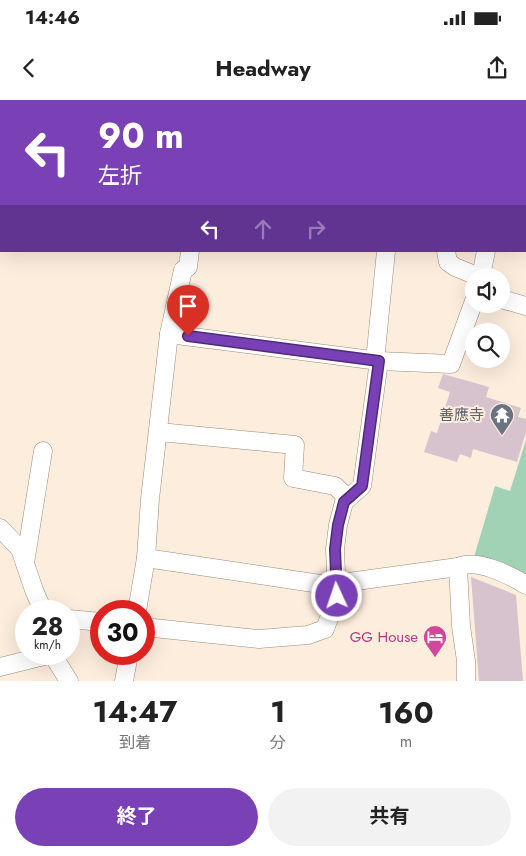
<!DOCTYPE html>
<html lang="ja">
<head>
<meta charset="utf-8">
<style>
	body { margin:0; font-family:Jost,"Noto Sans JP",sans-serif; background:#f2f2f2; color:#222; height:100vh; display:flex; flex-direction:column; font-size:19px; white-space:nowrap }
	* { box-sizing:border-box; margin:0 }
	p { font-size:16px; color:#767676 }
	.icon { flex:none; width:28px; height:28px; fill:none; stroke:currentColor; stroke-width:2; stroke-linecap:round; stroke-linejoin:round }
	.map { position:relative; height:581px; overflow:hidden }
	.panel { display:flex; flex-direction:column; background:#fff; flex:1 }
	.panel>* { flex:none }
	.guide { position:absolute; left:0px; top:0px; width:526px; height:152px; box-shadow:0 5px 20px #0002; background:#7a41b7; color:#fff; overflow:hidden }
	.controls { position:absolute; left:465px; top:168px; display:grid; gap:10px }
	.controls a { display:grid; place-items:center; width:45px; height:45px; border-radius:50%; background:#fff; box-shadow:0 5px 20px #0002; font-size:25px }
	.speed { position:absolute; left:15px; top:500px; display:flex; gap:10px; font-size:25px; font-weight:700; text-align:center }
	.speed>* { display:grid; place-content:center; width:65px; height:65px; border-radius:50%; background:#fff; box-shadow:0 5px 20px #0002; line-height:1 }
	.speed small { font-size:12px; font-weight:400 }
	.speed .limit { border:8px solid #d22; background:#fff; color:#111 }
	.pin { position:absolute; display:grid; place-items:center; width:42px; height:42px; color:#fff; margin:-51px -21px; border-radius:50% 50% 50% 0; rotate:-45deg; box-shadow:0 0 5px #0007 }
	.pin .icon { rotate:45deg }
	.me { position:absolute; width:55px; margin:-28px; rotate:357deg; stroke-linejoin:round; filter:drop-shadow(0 0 4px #0008) }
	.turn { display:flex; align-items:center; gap:18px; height:105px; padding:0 15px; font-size:22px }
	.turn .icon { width:65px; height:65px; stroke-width:2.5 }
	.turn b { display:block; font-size:35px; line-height:42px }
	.lanes { display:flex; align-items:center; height:48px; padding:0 15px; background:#0003; justify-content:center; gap:25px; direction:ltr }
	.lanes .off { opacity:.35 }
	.eta { display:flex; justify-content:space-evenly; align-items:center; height:85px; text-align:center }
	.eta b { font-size:30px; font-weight:700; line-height:35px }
	.action { display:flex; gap:10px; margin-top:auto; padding:10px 15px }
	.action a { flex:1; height:58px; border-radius:30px; background:#7a41b7; color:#fff; font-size:20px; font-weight:700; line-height:58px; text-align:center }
	.action a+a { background:#f2f2f2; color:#222 }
	.status { display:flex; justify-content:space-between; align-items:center; height:35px; padding:0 25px; background:#fff; direction:ltr }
	.status svg { height:14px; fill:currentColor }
	header { display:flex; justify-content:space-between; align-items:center; height:65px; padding:0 15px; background:#fff; font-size:22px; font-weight:700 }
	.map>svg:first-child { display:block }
</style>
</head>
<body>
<div class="status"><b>14:46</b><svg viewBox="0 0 49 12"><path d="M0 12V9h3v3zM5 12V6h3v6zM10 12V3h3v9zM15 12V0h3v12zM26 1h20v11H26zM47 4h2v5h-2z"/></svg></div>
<header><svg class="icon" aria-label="back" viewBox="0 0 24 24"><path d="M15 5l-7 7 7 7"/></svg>Headway<svg class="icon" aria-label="share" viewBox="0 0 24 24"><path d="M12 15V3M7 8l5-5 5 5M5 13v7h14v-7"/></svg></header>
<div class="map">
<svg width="526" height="581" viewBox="0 0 526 581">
	<rect width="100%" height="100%" fill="#fdeddd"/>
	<polygon fill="#a2d2b5" points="526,340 526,479 474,457 495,386 510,391"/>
	<g fill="#d7c3ce">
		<polygon points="443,274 489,287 486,297 521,308 518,317 526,319 526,332 517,362 473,349 471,358 460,354 457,362 424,352 431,331 437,333 450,292 438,288"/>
		<polygon points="471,477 516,495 523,581 479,581"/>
	</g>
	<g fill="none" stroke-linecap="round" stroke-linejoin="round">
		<g stroke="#988a7b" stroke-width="19">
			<g id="minor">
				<polyline points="259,0 260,1"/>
				<polyline points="174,1 175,0"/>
				<polyline points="516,1 517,0"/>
				<polyline points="0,16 1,9"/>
				<polyline points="525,104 526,105"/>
				<polyline points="0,110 1,110"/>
				<polyline points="446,151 448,162 455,167 477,176"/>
				<polyline points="481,176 486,151"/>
				<polyline points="501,199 526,206"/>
				<polyline points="169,234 379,261 451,264 474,201"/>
				<polyline points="375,261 386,151"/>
				<polyline points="159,332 295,345 293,378 335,386 348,398"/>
				<polyline points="0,428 20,449 34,490 43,511"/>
				<path d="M146 458 327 485 458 467C476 458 510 475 526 485"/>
				<polyline points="25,463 43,351"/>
				<polyline points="458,467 461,526 466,561 466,581"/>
				<polyline points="137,511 146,458 150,399 169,234 183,170 188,167 190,151"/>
				<polyline points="69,519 101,522"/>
				<polyline points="144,527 259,539 308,535 325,529 337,497 335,449 338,425 344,402 362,386 379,261"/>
				<polyline points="52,554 69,581"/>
				<polyline points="0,567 52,554"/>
				<polyline points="124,581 129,554"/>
			</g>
		</g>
		<use href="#minor" stroke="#fff" stroke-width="18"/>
	</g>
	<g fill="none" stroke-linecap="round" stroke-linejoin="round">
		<g stroke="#4f2a77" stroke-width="12">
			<polyline id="route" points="188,236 379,261 362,386 344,402 338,425 335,449 337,496"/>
		</g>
		<use href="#route" stroke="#7a41b7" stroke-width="9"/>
	</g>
	<defs>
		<g id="temple-pin" transform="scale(1.25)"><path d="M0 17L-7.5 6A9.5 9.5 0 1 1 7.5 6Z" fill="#6b7280" stroke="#fdeddd"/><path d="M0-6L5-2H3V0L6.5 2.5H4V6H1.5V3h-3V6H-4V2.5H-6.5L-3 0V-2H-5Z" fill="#fff"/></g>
		<g id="hotel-pin" transform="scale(1.25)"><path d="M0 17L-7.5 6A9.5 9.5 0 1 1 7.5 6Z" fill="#d1479c" stroke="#fdeddd"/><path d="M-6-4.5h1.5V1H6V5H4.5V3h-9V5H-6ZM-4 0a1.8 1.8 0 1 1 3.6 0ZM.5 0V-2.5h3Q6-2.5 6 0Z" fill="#fff"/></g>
	</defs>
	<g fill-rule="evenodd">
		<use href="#temple-pin" x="502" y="315"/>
		<use href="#hotel-pin" x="435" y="537"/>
	</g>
	<g text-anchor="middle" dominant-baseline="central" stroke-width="4" stroke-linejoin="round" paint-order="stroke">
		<g font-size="15" fill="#5b616d" stroke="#fdeddd" text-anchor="end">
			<text x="484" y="315">善應寺</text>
		</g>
		<g font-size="15" fill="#b23c85" stroke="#fdeddd" text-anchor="end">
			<text x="418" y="537">GG House</text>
		</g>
	</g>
</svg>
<div class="controls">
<a><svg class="icon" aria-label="sound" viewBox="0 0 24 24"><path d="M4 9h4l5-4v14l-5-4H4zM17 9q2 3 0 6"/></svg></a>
<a><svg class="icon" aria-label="search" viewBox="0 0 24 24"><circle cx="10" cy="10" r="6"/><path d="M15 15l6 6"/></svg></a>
</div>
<div class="speed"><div>28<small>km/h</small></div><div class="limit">30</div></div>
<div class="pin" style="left:188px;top:236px;background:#d93025"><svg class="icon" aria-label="arrive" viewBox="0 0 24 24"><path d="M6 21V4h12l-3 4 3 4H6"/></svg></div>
<svg class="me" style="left:337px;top:496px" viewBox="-20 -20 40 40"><circle r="17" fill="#7a41b7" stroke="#fff" stroke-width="3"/><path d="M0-11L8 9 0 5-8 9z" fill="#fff"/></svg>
<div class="guide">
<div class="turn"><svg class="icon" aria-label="left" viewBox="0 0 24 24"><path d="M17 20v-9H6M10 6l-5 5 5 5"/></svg><div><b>90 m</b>左折</div></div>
<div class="lanes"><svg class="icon" aria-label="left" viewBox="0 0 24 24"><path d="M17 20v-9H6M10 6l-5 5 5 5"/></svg><svg class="icon off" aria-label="ahead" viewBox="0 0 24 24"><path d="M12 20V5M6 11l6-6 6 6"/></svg><svg class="icon off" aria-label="right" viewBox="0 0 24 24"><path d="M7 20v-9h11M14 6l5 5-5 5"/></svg></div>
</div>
</div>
<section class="panel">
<div class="eta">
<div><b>14:47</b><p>到着</p></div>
<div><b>1</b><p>分</p></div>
<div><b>160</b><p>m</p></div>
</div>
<div class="action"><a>終了</a><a>共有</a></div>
</section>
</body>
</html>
